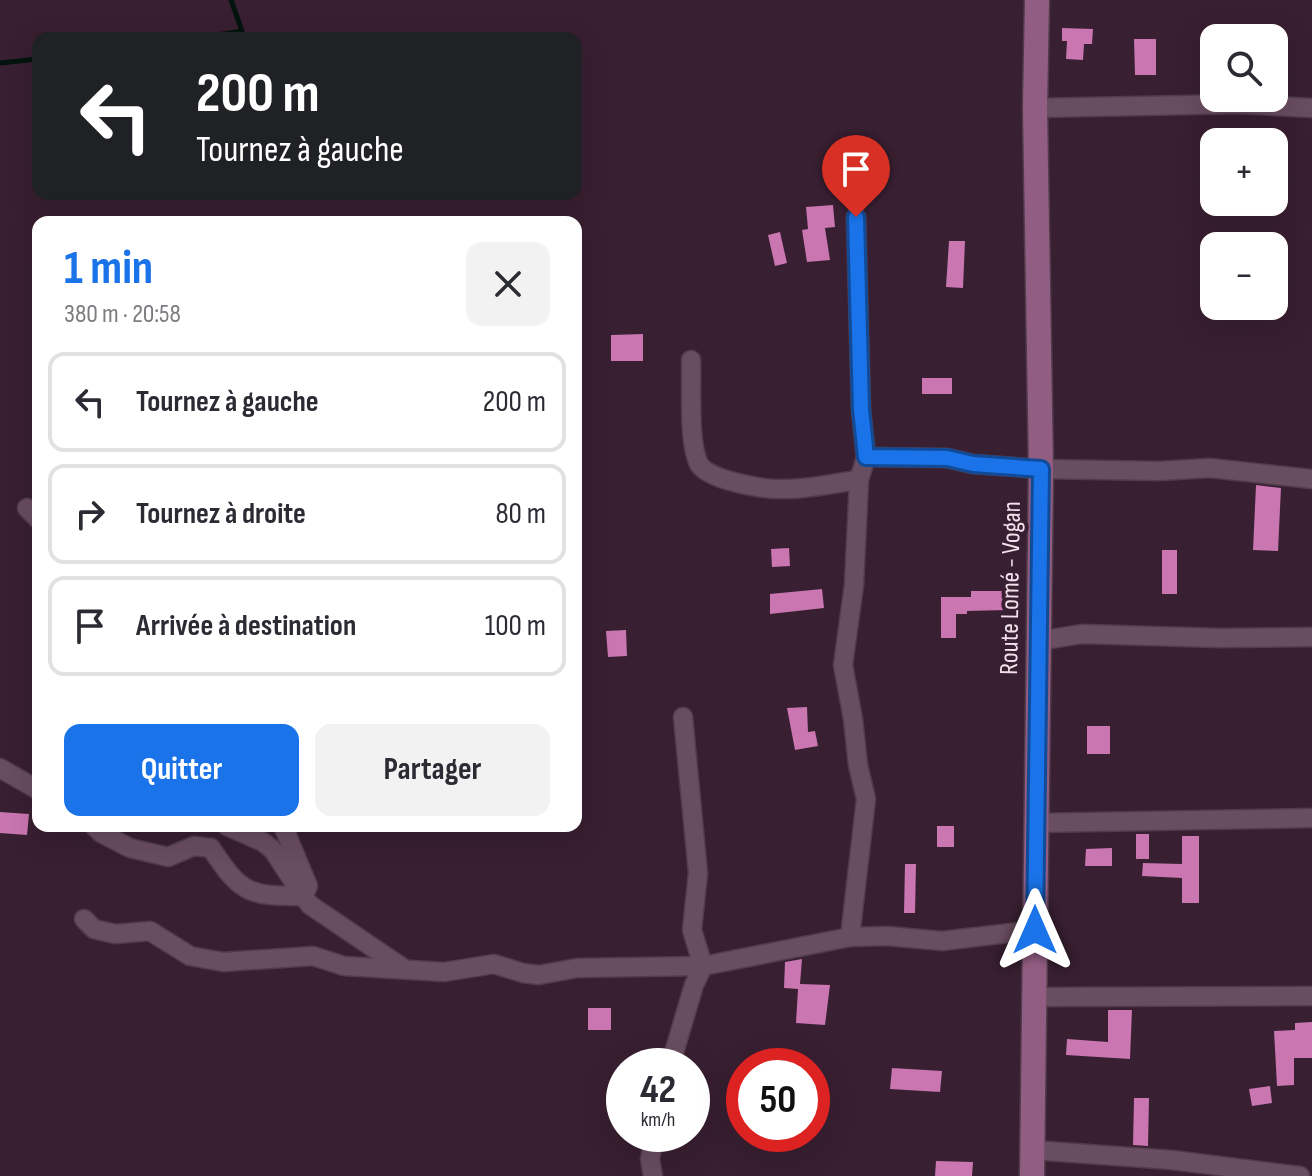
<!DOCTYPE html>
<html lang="fr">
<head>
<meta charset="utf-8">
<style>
	body { margin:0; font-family:"Sofia Sans Condensed",sans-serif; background:#f2f2f3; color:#2b2b33; height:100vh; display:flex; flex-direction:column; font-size:30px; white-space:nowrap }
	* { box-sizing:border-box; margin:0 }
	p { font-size:26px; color:#7c7c81 }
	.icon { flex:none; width:44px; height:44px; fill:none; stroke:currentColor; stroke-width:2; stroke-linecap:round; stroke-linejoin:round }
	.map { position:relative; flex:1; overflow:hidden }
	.panel { position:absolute; left:32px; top:216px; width:550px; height:616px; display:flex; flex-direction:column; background:#fff; border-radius:16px; box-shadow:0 8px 32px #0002 }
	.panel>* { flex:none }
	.hud { position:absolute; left:32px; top:32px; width:550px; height:168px; border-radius:16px; box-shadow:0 8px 32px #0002; background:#202124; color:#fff; overflow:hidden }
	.controls { position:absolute; left:1200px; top:24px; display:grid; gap:16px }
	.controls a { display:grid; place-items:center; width:88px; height:88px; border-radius:16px; background:#fff; box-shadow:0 8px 32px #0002; font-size:40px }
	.speed { position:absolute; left:606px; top:1048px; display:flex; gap:16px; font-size:40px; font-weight:700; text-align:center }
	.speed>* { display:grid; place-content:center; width:104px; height:104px; border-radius:50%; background:#fff; box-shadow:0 8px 32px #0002; line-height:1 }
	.speed small { font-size:20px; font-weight:400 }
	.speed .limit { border:12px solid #d22; background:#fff; color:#111 }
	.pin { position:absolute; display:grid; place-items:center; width:68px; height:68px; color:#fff; margin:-82px -34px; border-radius:50% 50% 50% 0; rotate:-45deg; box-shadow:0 0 8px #0007 }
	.pin .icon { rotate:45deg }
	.me { position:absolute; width:88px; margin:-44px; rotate:0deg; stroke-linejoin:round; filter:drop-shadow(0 0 6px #0008) }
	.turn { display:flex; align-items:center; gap:28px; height:168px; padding:0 32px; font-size:36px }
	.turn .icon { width:104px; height:104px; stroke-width:2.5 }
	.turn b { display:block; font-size:56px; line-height:68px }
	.round { display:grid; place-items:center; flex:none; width:84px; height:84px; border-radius:16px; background:#f2f2f3 }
	.headline { display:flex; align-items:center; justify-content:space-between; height:136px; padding:0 32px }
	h1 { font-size:48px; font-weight:700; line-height:60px; color:#1a73e8 }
	.primary-button { display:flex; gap:16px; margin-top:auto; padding:16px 32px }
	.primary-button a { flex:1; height:92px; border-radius:16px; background:#1a73e8; color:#fff; font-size:32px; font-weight:700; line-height:92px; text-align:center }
	.primary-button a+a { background:#f2f2f3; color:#2b2b33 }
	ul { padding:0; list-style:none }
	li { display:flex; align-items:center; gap:24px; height:100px; margin:0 16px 12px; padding:0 16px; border:4px solid #e1e1e2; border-radius:16px }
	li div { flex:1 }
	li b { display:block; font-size:30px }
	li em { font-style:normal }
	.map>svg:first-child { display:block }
</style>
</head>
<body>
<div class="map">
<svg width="1312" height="1176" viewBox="0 0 1312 1176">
	<rect width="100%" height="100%" fill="#381f31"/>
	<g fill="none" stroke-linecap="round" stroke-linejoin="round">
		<g stroke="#03130e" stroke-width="5">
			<polyline points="200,38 242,31 231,0"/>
			<polyline points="0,63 38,59"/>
		</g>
	</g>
	<g fill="#c976b1">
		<polygon points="1062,28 1093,29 1092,44 1084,44 1083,60 1066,59 1067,41 1062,41"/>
		<polygon points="1134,39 1156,39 1156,75 1135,75"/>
		<polygon points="833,205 835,227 825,228 830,260 807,262 802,230 808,229 806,207"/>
		<polygon points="780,232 787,263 775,266 768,235"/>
		<polygon points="949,241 965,241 963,288 946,287"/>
		<polygon points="643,334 643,361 611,361 611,335"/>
		<rect x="922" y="378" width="30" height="16"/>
		<polygon points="1256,485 1281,488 1278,551 1253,550"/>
		<polygon points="789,548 790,566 772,567 771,549"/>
		<rect x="1162" y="550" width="15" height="44"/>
		<polygon points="822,589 824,608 770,614 770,594"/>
		<polygon points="971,591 1007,591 1007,610 967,611 967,614 956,614 956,638 941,638 941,597 971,597"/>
		<polygon points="626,630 627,656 608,657 606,631"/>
		<polygon points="807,707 808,732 815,731 818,746 795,750 787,708"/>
		<rect x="1087" y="726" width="23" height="28"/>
		<polygon points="0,812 29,814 27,835 0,833"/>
		<rect x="937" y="826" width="17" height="21"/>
		<rect x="1136" y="834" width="13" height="25"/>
		<polygon points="1182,836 1199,836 1199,903 1182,903 1182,878 1142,876 1143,863 1182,864"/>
		<polygon points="1112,848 1112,866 1085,866 1086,849"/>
		<polygon points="905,864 916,864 915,913 904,913"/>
		<polygon points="802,959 800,984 830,985 825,1025 796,1023 798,989 784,988 785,962"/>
		<rect x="588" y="1008" width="23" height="22"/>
		<polygon points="1108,1010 1132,1010 1130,1059 1066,1055 1067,1039 1108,1042"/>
		<polygon points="1312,1022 1312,1058 1294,1058 1294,1085 1277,1086 1274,1031 1295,1030 1295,1023"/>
		<polygon points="892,1068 942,1071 940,1092 890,1089"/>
		<polygon points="1270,1086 1272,1103 1252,1106 1249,1089"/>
		<polygon points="1134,1098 1149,1098 1148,1146 1133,1145"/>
		<polygon points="936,1161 973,1162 972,1176 935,1176"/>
	</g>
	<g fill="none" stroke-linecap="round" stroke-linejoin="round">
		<g stroke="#513c4b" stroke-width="21">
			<g id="minor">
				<polyline points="1035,108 1240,104 1312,108"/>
				<path d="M691 360C692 386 688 443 699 464 708 480 762 489 779 489 805 490 833 483 859 480"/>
				<polyline points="866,457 947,458 973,464 1041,469 1159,471 1210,468 1312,479"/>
				<polyline points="27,508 38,519"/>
				<polyline points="1038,641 1082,634 1220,638 1312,637"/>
				<polyline points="0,768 38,790"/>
				<polyline points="1036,823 1312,818"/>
				<path d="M94 826 101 833 130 848 168 857 194 846 211 848C241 894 249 896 303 896L310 905 403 968"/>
				<polyline points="227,826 263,842 273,850 303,896 308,886 283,826"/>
				<polyline points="84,919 94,929 115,934 150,931 190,956 223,962 313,956 344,966 444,972 494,964 523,973 539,975 577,968 703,966 850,937 887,936 942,941 1035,930"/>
				<polyline points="850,937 866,799 858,765 853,719 843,665 854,585 859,480 866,457 861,409 856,217"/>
				<polyline points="1035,997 1312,996"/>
				<polyline points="670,1066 694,985 703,966 692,930 698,873 683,717"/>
				<polyline points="1032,1150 1172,1160 1300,1176"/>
				<polyline points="653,1176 650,1159 655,1134"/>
			</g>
		</g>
		<g stroke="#513c4b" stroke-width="27">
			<polyline id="major" points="1032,1176 1041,469 1035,108 1037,0"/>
		</g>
		<use href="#minor" stroke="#694d60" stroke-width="18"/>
		<use href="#major" stroke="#925d82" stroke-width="24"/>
	</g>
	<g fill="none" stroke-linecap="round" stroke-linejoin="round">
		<g stroke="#114b97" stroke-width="20">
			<polyline id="route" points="856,217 861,409 866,457 947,458 973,464 1041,469 1035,930"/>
		</g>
		<use href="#route" stroke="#1a73e8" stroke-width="14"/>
	</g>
	<g text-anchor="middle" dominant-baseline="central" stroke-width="8" stroke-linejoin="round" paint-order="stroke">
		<g font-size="26" fill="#f3e2ed" stroke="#381f31">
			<text transform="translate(1011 588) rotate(-89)">Route Lomé - Vogan</text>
		</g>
	</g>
</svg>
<div class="controls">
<a><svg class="icon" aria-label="search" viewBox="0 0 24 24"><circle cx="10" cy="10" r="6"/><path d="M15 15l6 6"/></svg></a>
<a>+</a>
<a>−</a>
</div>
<div class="speed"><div>42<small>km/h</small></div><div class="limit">50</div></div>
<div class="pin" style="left:856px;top:217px;background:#d93025"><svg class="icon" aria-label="arrive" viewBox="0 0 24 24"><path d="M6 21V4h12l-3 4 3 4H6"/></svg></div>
<svg class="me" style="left:1035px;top:930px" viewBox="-20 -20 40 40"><path d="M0-17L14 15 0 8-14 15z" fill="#1a73e8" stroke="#fff" stroke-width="4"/></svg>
<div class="hud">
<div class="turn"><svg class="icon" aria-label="left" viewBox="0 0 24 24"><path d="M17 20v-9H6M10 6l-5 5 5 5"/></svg><div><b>200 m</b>Tournez à gauche</div></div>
</div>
<section class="panel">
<div class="headline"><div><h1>1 min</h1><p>380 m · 20:58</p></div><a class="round"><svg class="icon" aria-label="close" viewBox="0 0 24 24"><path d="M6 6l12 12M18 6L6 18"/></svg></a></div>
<ul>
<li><svg class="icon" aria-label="left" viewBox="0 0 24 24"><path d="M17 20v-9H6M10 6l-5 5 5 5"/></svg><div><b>Tournez à gauche</b></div><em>200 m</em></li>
<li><svg class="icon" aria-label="right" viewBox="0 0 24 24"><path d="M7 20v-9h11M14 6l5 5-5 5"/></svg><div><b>Tournez à droite</b></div><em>80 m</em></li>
<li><svg class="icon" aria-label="arrive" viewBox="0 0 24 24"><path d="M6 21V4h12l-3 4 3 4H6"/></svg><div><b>Arrivée à destination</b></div><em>100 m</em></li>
</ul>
<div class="primary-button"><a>Quitter</a><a>Partager</a></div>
</section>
</div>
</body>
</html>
